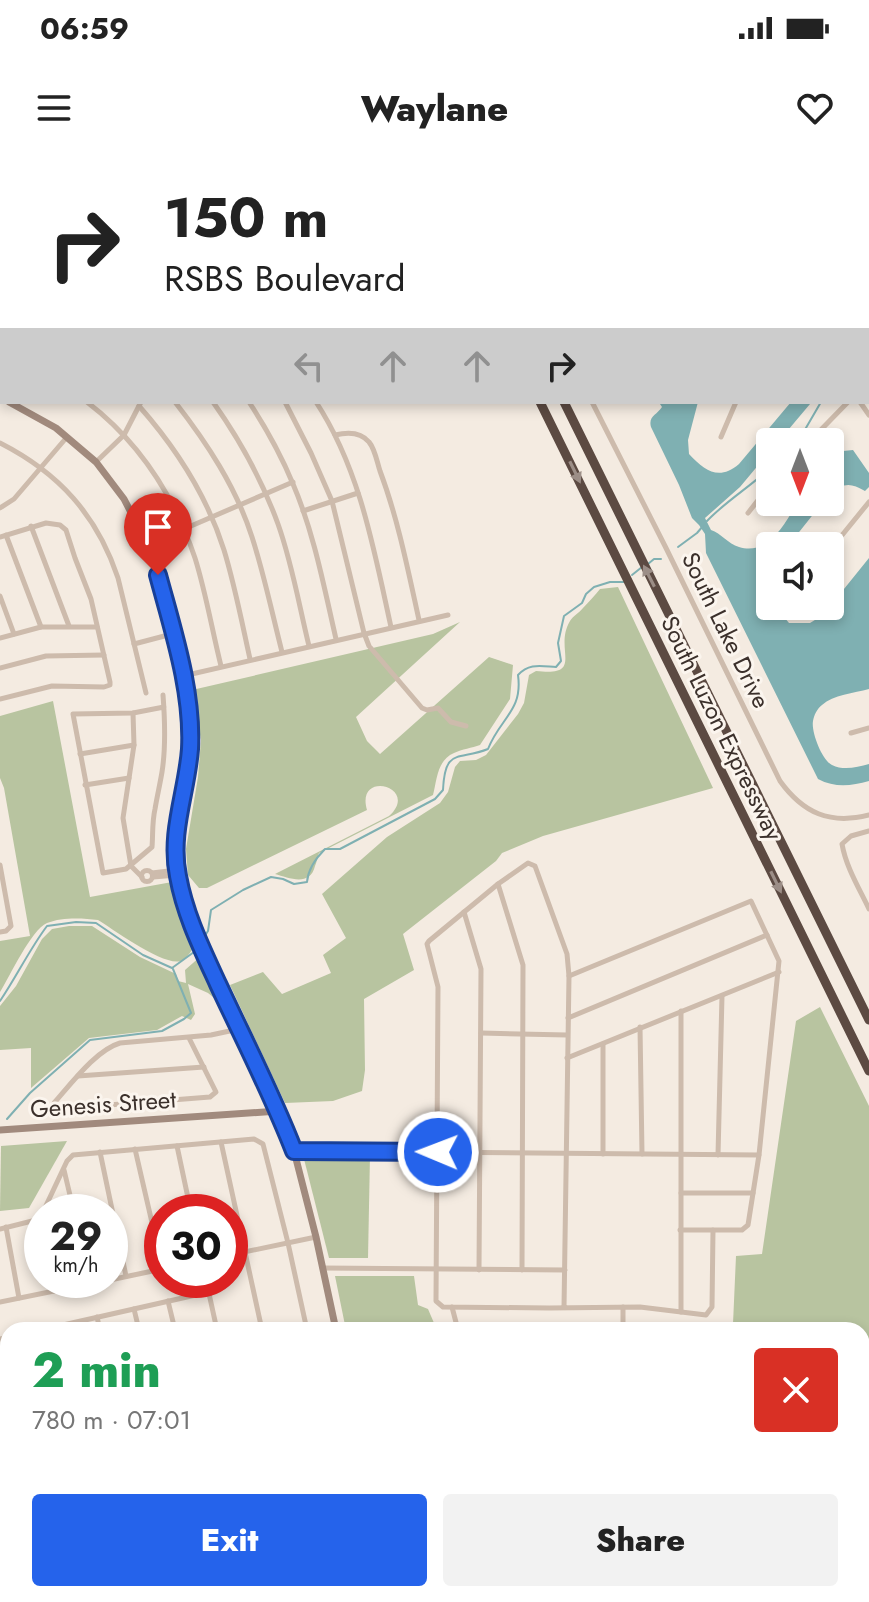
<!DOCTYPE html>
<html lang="en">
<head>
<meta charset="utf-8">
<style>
	body { margin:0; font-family:Jost,sans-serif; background:#f2f2f2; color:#222; height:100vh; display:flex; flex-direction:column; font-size:30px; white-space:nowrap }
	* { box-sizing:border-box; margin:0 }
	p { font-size:26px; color:#767676 }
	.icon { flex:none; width:44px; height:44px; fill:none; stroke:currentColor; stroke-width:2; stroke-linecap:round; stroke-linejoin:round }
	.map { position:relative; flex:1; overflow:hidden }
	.side { position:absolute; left:0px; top:1162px; width:870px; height:280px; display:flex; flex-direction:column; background:#fff; border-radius:24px 24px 0 0; box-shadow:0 4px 12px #0003 }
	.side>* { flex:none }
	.hud { position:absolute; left:0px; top:0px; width:870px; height:244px; box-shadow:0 4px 12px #0003; background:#fff; color:#222; overflow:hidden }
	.needle { width:52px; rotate:180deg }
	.controls { position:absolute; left:756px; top:268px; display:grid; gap:16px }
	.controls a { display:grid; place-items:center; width:88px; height:88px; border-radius:8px; background:#fff; box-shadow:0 4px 12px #0003; font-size:40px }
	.speed { position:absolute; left:24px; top:1034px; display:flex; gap:16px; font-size:40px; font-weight:700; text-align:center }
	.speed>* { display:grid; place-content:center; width:104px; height:104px; border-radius:50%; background:#fff; box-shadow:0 4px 12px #0003; line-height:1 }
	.speed small { font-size:20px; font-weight:400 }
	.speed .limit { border:12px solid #d22; background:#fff; color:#111 }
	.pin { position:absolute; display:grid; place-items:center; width:68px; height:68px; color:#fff; margin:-82px -34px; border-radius:50% 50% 50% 0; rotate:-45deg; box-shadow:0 0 8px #0007 }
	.pin .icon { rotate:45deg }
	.me { position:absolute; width:88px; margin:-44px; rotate:271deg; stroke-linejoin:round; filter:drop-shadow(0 0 6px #0008) }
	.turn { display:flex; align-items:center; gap:28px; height:168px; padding:0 32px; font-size:36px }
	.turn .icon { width:104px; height:104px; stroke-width:2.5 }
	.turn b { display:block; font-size:56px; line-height:68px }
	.lanes { display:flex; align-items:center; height:76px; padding:0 32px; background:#0003; justify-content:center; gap:40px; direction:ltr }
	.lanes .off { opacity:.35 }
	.round { display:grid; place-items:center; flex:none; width:84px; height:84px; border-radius:8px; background:#f2f2f2 }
	.head { display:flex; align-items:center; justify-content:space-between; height:136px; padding:0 32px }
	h1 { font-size:48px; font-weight:800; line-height:60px; color:#1e9e55 }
	.primary-button { display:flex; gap:16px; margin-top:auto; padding:16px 32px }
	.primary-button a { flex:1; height:92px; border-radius:8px; background:#2563eb; color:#fff; font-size:32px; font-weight:800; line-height:92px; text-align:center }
	.primary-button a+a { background:#f2f2f2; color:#222 }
	.status { display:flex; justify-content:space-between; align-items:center; height:56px; padding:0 40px; background:#fff; direction:ltr }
	.status svg { height:22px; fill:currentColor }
	header { display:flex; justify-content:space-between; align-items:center; height:104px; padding:0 32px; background:#fff; font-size:36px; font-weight:800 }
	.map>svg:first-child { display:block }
</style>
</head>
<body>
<div class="status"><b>06:59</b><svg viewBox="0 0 49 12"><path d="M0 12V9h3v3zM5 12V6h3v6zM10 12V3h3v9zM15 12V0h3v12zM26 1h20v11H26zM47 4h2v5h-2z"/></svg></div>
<header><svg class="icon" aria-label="menu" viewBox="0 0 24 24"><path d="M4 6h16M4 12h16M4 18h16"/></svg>Waylane<svg class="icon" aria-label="heart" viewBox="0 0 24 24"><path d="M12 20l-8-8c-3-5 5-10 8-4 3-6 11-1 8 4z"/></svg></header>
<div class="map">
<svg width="869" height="1442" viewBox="0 0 869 1442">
	<rect width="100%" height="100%" fill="#f4ebe1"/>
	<g fill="#b8c4a0">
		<path d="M618 427 713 628 543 676 502 693 496 701 403 774 414 810 364 839 365 910 362 931 333 941 285 943 230 825 263 812 282 834 331 813 323 795 346 778 322 734 387 677 440 643 448 632 455 607 460 601 476 600 486 595 518 554 524 543 529 515 536 511C586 517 553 489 570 461 573 456 579 453 583 448 589 442 595 435 600 429Z"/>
		<path d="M460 462 356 557 367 581 380 594 489 497 513 505 510 539 480 585C472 588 462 589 454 593 437 600 437 620 433 635L319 693C317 697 317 702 315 706 310 727 289 718 275 714L389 656C421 627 355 609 367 650L207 728H199L188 715 186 689 198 617 201 580 192 530 433 474Z"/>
		<path d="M53 541 90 737 172 722 182 757 196 785C192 789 188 797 183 800 168 810 113 769 98 760 82 758 62 757 47 763 31 770 10 816 0 832V781L30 776 4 628 0 618V556Z"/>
		<polygon points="69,766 92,766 140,797 176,814 178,821 186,823 185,810 201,796 224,846 208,833 188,824 195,854 191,860 182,856 157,870 89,878 31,928 31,888 0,890 0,846 16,826 42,779 52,769"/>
		<polygon points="820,847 869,946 869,1442 407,1442 405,1434 862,1434 862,1170 725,1170 733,1164 736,1096 762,1094 796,861"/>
		<polygon points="67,981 29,1048 0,1051 1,986"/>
		<polygon points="303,995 370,995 368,1098 329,1098"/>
		<polygon points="335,1116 414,1116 418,1145 428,1149 437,1170 346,1170"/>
	</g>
	<g fill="#7fb0b2">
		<path d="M657 242H698L688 280 689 294C705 311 719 321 739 304L791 242H810V244L778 282H770V291L740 327 705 358 711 370C721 373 728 384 739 387 769 396 785 363 798 342H823L788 386H770C770 392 772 401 770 407 768 414 762 418 763 427 764 434 769 439 770 446H775L789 463H810L823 455 869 398V529C854 533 833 535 822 545 817 549 814 555 813 561 811 572 822 600 832 605 844 611 857 607 869 604V621C851 626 835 628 818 619L706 393 705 374 699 365 692 358 679 325 651 267C648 256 657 255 662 247L660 244Z"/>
		<path d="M853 290 869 313V327L865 331C850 322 843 323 830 334V304L843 291Z"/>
	</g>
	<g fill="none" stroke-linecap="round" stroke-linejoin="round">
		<g stroke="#7fb0b2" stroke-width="2">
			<polyline points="868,111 869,110"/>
			<polyline points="795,282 803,273 821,242"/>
			<path d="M707 361C726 341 750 327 770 308"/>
			<polyline points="678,387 697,373 703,366"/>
			<polyline points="648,404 654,399 661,399"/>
			<polyline points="632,415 642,407"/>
			<path d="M202 780 208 771 211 750 243 730 271 717 283 719 294 724 307 722C308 709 315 699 325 689H340L435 639 443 630C445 587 458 601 488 589 500 558 523 551 518 515 529 503 540 506 556 507L561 501 558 483 564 456 582 443 586 434 594 427 610 422H624"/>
			<path d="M0 841C17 816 29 790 47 766L76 762 96 763 143 795 172 808 194 792 199 785"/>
			<polyline points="7,959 30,933 90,880 162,871 184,859 191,853 173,809"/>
		</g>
		<g stroke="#cdbbac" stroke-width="5">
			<polyline points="72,0 72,2"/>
			<polyline points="101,0 102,2"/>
			<polyline points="826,0 828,2"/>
			<polyline points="31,2 39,0"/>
			<polyline points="547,2 547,0"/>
			<polyline points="0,10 2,9"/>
			<polyline points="0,63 2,71"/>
			<polyline points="868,66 869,68"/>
			<polyline points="868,82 869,81"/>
			<polyline points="0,192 2,193"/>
			<path d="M87 242C138 281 174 336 195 398 206 433 212 470 221 506"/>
			<path d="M175 242C207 283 236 327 252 377 264 414 272 453 282 492"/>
			<path d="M213 242C240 280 262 320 278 364 292 403 299 445 309 486"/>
			<path d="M249 242C266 268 281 295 293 324 314 373 324 427 336 479"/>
			<polyline points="285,242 311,293 332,341 364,473 369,486 422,548 427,550 438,548 451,562 466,566"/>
			<path d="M316 242C360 309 374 390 391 467"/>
			<path d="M592 242 666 388 780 621C803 653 830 665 869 655"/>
			<polyline points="860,242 869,255"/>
			<path d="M139 246C177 289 207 336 224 390 235 426 242 463 250 499"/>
			<path d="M335 275C347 272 360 271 369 282 375 289 377 302 380 311 398 359 408 410 419 460"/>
			<polyline points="721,277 736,242"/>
			<polyline points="809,282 848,242"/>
			<path d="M0 283C59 313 97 355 118 418L146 533"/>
			<polyline points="96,302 124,275 141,242"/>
			<polyline points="0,348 14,339 67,277"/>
			<polyline points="303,351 358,333"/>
			<polyline points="748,353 770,325"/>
			<polyline points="31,366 69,466"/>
			<polyline points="184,369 293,322"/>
			<polyline points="6,375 41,467"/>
			<polyline points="0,377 46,363 60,365 66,370 75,398 91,439 110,522 110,525 104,527 52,526 0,539"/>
			<polyline points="830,390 869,342"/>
			<polyline points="0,436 14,474"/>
			<polyline points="0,478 41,467 97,467"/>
			<polyline points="134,484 172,474"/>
			<polyline points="0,508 46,496 104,495"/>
			<polyline points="183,516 448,455"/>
			<path d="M163 535C165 561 166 587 162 612 160 624 157 637 155 649 152 662 153 675 152 687L126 709 103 713 73 554 133 553 164 547"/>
			<polyline points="133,553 134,585 123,658 131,706 142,717"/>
			<polyline points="851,573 869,568"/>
			<polyline points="80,594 134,585"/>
			<polyline points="85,625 129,618"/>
			<path d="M869 671 851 676 842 684C846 707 859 728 869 749"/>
			<polyline points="0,705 11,766 6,771 0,772"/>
			<circle cx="147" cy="716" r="5.5"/>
			<polyline points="152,713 177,710"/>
			<polyline points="153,717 177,715"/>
			<polyline points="498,724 523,805 522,1110"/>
			<polyline points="464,752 481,809 479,1110"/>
			<polyline points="569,816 751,741 779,801 759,995 748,1065 742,1070 680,1070"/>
			<polyline points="681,851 681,1152"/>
			<polyline points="568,858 767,775"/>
			<polyline points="640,867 642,994"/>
			<polyline points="481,873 567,875"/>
			<path d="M189 878 216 932 210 937 58 949 54 943C71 924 96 890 120 883L211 875 239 869"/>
			<polyline points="603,884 603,994"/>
			<polyline points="567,898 779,812"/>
			<polyline points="78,916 204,907"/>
			<polyline points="221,982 262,1170"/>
			<polyline points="177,986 191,1052"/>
			<polyline points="135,989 162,1106"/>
			<polyline points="294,991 759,995"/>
			<polyline points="100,992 126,1116"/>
			<polyline points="718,995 722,836"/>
			<polyline points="64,1010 74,1052"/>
			<polyline points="681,1033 753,1033"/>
			<polyline points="43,1052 67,1001 73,995 254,979 263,984 288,1083 307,1170"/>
			<polyline points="6,1067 19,1138"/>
			<polyline points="0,1069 40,1059 42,1055"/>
			<polyline points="230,1095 316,1077"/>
			<polyline points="322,1108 565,1110"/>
			<polyline points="51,1120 54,1131"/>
			<polyline points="110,1120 162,1109"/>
			<polyline points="206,1120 217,1170"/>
			<polyline points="168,1141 175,1170"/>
			<polyline points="0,1142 108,1120"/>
			<polyline points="452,1147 458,1170"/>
			<polyline points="623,1147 623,1170"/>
			<polyline points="564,1148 569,816 567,794 535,706 528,703 498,724 429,781 427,784 438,827 436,1141 443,1147 549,1148 640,1147 706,1155 712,1147 713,1070"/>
			<polyline points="134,1149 139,1170"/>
			<polyline points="97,1157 100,1170"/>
			<polyline points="41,1170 209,1132"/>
			<polyline points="0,1179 8,1177"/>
			<polyline points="0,1284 8,1321"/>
			<polyline points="0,1368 8,1366"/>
			<polyline points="0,1404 8,1402"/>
			<polyline points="143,1436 145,1442"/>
			<polyline points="63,1442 99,1434"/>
		</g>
		<g stroke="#a18a7d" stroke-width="7">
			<polyline points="0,237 2,238"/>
			<polyline points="9,242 56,268 96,302 124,339 148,385 158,415 183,516 190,568 187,613 179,655 175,693 177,715 184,742 195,773 272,937 294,991 316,1077 336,1170"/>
			<polyline points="0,970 278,951"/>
			<polyline points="393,1434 395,1442"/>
		</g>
		<g stroke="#5c4a42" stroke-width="9">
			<polyline points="421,0 422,2"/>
			<polyline points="445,0 446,2"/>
			<polyline points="540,242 869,911"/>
			<polyline points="564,242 869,860"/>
		</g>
	</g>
	<defs><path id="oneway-solid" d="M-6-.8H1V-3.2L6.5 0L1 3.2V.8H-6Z" transform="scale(2)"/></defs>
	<g fill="#9c8e87">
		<use href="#oneway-solid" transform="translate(575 312) rotate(64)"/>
		<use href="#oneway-solid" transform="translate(649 416) rotate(-117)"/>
		<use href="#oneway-solid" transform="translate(776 722) rotate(64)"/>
	</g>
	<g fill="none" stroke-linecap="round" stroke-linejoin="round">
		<g stroke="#184099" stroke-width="20">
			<path id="route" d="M158 415C173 471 193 531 190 589 187 631 169 673 178 716 185 755 202 789 218 824 244 880 272 934 294 991L438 992"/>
		</g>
		<use href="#route" stroke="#2563eb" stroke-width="14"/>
	</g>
	<g text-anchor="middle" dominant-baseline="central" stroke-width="6" stroke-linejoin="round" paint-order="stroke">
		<g font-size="24" fill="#3b302b" stroke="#fbf5ee">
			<text transform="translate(726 470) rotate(64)">South Lake Drive</text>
			<text transform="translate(722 568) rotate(64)">South Luzon Expressway</text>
			<text transform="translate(103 944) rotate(-4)">Genesis Street</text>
		</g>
	</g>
</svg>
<div class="controls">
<a><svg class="needle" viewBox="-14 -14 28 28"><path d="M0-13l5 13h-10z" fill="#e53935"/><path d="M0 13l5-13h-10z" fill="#767676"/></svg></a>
<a><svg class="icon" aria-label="sound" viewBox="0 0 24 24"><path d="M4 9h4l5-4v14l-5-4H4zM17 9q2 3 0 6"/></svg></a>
</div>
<div class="speed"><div>29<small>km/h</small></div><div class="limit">30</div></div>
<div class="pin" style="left:158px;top:415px;background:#d93025"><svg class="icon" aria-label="arrive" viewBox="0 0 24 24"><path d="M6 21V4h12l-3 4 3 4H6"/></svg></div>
<svg class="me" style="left:438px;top:992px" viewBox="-20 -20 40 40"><circle r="17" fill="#2563eb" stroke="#fff" stroke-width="3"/><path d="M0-11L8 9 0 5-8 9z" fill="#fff"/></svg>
<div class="hud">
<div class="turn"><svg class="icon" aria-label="right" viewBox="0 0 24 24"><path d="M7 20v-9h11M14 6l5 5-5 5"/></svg><div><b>150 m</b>RSBS Boulevard</div></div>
<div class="lanes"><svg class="icon off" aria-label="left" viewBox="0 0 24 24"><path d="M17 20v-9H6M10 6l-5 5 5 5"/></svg><svg class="icon off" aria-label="ahead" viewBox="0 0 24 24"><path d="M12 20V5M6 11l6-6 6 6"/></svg><svg class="icon off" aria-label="ahead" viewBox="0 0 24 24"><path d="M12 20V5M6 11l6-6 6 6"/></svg><svg class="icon" aria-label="right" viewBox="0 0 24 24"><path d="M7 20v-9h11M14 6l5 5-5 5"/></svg></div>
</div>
<section class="side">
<div class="head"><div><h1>2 min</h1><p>780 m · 07:01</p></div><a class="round" style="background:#d93025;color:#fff"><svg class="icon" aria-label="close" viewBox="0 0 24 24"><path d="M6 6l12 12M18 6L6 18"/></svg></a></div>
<div class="primary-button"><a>Exit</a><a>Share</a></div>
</section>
</div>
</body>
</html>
